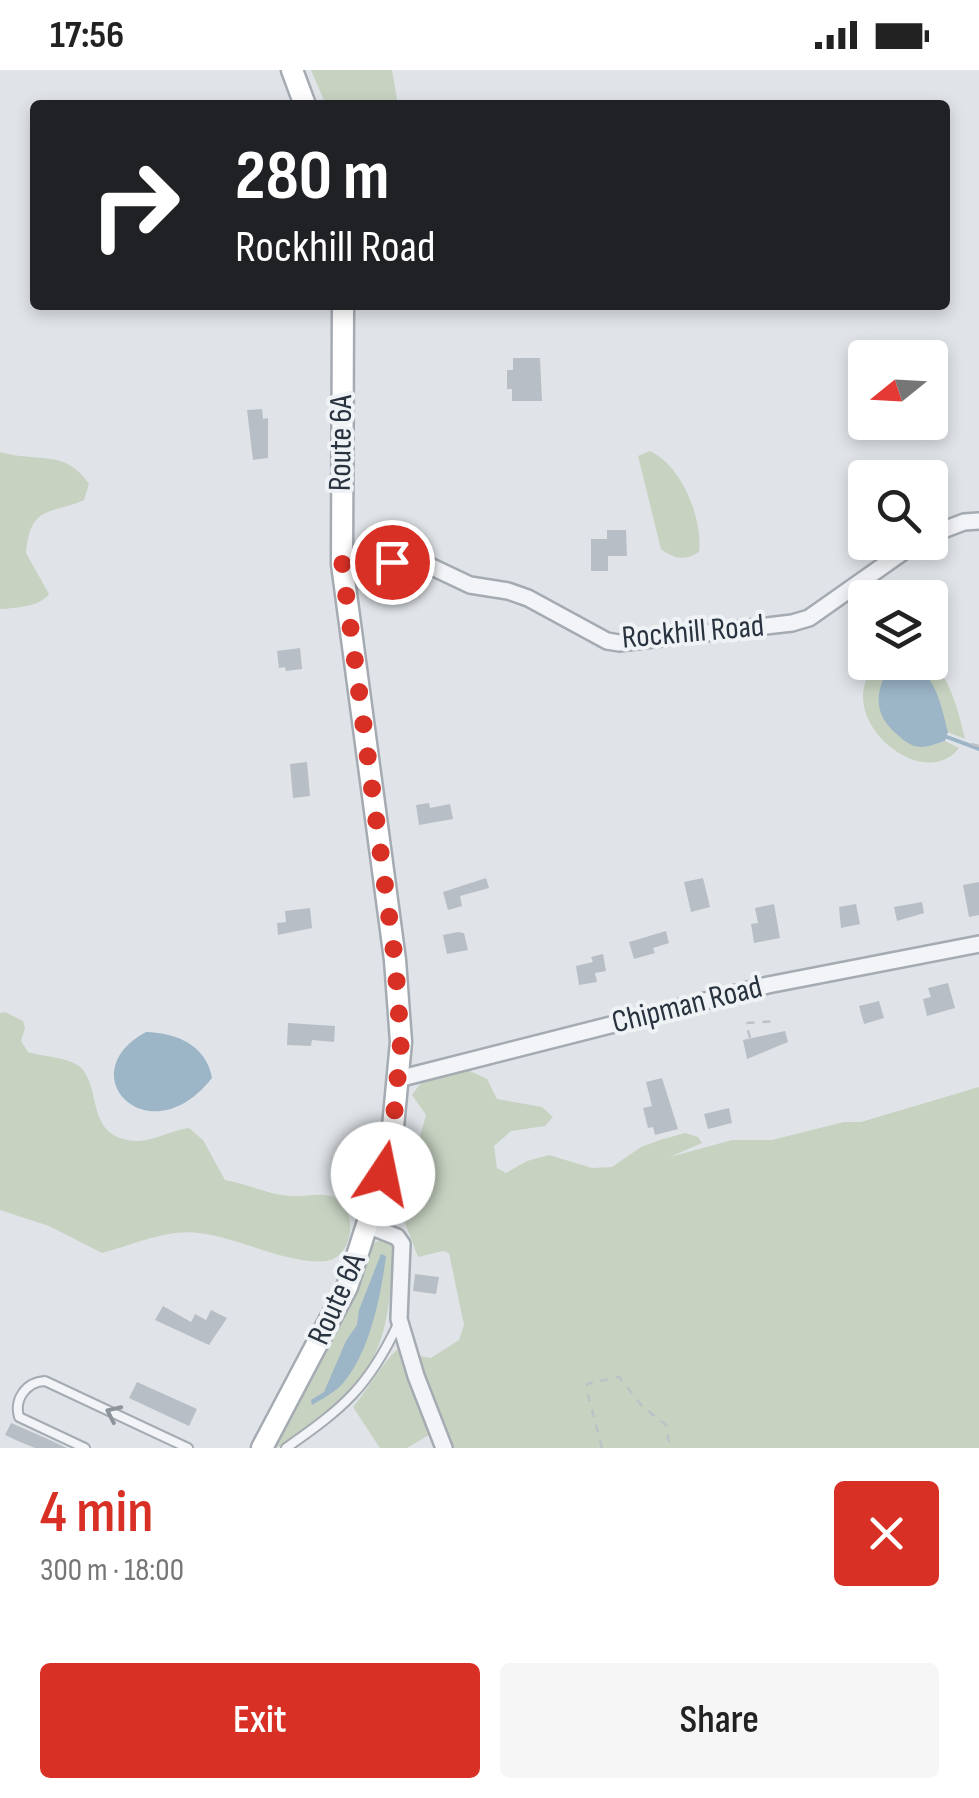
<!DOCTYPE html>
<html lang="en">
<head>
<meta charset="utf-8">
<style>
	body { margin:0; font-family:"Sofia Sans Condensed",sans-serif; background:#f6f6f6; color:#222; height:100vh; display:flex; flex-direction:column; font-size:38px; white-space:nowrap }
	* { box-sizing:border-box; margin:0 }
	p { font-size:32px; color:#767676 }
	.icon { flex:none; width:55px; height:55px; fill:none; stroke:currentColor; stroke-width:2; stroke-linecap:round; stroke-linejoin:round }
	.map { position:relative; height:1378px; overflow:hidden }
	.drawer { display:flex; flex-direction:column; background:#fff; flex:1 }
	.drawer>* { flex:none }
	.guide { position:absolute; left:30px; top:30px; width:920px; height:210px; border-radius:10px; box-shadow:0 5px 15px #0003; background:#202124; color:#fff; overflow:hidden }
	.needle { width:65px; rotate:252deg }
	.tools { position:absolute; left:848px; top:270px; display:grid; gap:20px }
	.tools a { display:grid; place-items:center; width:100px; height:100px; border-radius:10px; background:#fff; box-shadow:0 5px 15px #0003; font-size:50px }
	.pin { position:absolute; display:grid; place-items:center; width:85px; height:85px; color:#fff; margin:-42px; border:5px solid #fff; border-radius:50%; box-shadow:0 2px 10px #0007 }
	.me { position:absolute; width:110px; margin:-55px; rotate:11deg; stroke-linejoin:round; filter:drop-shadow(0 0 8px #0008) }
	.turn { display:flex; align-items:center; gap:35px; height:210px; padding:0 40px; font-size:45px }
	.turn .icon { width:130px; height:130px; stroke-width:2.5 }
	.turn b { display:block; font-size:70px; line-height:85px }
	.round { display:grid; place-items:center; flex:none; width:105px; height:105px; border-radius:10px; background:#f6f6f6 }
	.overview { display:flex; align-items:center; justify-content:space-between; height:170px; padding:0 40px }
	h1 { font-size:60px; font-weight:600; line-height:75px; color:#d93025 }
	.primary-button { display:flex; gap:20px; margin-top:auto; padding:20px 40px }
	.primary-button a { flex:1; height:115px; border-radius:10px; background:#d93025; color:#fff; font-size:40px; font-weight:600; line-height:115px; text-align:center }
	.primary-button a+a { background:#f6f6f6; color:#222 }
	.status { display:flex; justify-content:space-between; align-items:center; height:70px; padding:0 50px; background:#fff; direction:ltr }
	.status svg { height:28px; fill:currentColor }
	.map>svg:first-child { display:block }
</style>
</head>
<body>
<div class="status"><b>17:56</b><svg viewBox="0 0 49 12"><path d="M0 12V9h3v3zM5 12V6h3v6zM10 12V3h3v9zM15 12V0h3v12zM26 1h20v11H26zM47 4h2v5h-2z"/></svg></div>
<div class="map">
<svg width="979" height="1378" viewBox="0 0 979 1378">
	<rect width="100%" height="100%" fill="#e0e4e8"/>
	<g fill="#c7d2c1">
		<polygon points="311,0 392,0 398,35 326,35"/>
		<path d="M650 381C682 396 703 449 699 482 685 491 674 489 661 479L638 386Z"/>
		<path d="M0 382C36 393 65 378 89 414L84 430C51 445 30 434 26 483L49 524C39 537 19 537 4 539H0Z"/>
		<path d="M930 588C951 611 958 639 965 669L948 662 939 632 916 596 892 600 924 677 945 671 959 678C923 726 826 644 878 593L930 592Z"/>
		<path d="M5 942 23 951 25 958 21 971 28 982C44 987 68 987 80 997 103 1018 84 1069 137 1071 155 1071 171 1060 189 1058L203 1070 225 1110C248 1114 269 1125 292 1126 309 1127 331 1119 343 1134 357 1152 350 1188 326 1191 289 1195 237 1167 199 1163 166 1159 133 1175 102 1183L49 1156 0 1140V943Z"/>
		<path d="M470 1001 487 1009 497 1029 542 1037 553 1047 545 1056 511 1061 494 1076 497 1098 506 1103 527 1091 549 1085 592 1098 612 1097 641 1077 660 1070 685 1063 698 1067 702 1073 670 1087 732 1070H772L844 1052H861L979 1017V1378H450L417 1293 420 1286 431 1288 459 1270 464 1255 449 1183 443 1181 418 1187 402 1145V1132L426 1045 412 1025C429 1000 442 1003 470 1001Z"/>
		<path d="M380 1170 392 1173 395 1179C387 1264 384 1299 314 1354 297 1367 290 1378 267 1378L334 1263 371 1175Z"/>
		<path d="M398 1279 402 1280 432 1363 407 1378H380L353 1337C366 1322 385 1289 398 1279Z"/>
	</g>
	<g fill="#9cb5c7">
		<path d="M904 596C935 596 941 636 948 662L945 671C938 673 929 677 922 677 913 677 907 673 900 667 878 649 873 631 885 605Z"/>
		<path d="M146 962C177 963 206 975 212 1008 149 1088 68 1004 146 962Z"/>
		<path d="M381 1184 386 1186C381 1225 370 1281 344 1312 336 1322 322 1329 312 1335L311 1330 324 1322 346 1271 357 1255 359 1240Z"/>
	</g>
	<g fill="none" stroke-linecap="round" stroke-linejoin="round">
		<polyline stroke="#9cb5c7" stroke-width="4" points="947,667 979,679"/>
	</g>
	<g fill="#b7bec5">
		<polygon points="513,288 540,288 542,331 512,331 512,319 507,319 507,300 513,300"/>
		<polygon points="262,339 263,349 268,348 268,388 253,390 247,340"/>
		<polygon points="607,460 626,460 627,486 608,486 608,501 591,501 591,469 607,469"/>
		<polygon points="300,578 302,599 286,601 285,597 279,598 277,581"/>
		<polygon points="307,692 310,726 293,728 290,694"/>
		<polygon points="429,733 430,738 450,734 453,749 419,755 416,735"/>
		<polygon points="486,808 489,818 460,826 462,836 448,840 443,822"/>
		<polygon points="703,808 710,837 691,842 684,812"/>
		<polygon points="979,812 979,845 969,847 963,815"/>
		<polygon points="922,832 924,843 897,851 894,837"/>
		<polygon points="774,834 780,868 754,873 751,854 758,853 755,838"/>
		<polygon points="856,834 860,854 841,858 839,837"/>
		<polygon points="310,838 312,858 278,865 277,853 286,852 285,841"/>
		<polygon points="666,861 669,873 653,878 655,883 634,889 629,872"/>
		<polygon points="458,862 464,863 468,880 447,884 443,865"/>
		<polygon points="603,884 606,901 595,903 597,912 579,915 576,896 593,892 591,887"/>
		<polygon points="948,913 955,938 927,946 923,929 931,927 928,918"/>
		<polygon points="879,931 884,948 864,954 859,936"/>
		<polygon points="288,953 335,956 334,972 312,970 311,976 287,975"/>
		<polygon points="785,961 788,972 747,989 743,970"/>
		<polygon points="662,1008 678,1059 655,1065 653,1057 648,1058 643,1038 652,1036 646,1012"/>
		<polygon points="729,1038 732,1053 708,1059 704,1044"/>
		<polygon points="415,1204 439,1207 436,1224 413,1221"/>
		<polygon points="163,1236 191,1252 195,1244 206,1250 211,1240 227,1248 209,1275 155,1250"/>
		<polygon points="137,1312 197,1339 189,1356 129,1328"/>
		<polygon points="11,1353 41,1366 67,1378 35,1378 18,1371 5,1365"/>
	</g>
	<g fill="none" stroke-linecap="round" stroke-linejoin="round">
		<g stroke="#a5abb2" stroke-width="12">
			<g id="lane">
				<path d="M85 1378 19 1347C14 1329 26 1312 45 1311L188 1378"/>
				<path d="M286 1378C343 1338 368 1318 398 1254"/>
			</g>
		</g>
		<g stroke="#a5abb2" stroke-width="20">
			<g id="street">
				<polyline points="930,465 964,452 979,451"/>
				<polyline points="342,494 392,492 432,497 470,515 508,521 528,528 607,571 619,573 792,553 809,548 917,472"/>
				<polyline points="398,1009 768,915 979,874"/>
				<polyline points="367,1155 397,1167 402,1174 399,1249 416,1306 444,1378"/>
			</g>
		</g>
		<g stroke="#a5abb2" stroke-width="25">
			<g id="secondary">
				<polyline points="292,0 305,35"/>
				<polyline points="262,1378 347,1217 383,1105 393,1057 401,972 395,890 342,494 343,235"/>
			</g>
		</g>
		<g stroke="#bec2c7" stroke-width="2.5" stroke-dasharray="8 8" stroke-linecap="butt">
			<polyline points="971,674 979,676"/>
			<polyline points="750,968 746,953 778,951"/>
			<polyline points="602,1378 586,1317 587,1314 619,1307 642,1336 666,1355 670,1378"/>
		</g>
		<use href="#lane" stroke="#f2f4f7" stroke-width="8"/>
		<use href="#street" stroke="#f2f4f7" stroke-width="15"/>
		<use href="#secondary" stroke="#fff" stroke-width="20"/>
	</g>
	<defs><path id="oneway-chevron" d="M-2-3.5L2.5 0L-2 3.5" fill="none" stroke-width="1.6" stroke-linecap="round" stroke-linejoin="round" transform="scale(2.5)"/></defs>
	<use stroke="#8e949b" href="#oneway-chevron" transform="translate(113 1343) rotate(-155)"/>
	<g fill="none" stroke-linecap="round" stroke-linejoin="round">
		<polyline stroke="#d93025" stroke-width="18" stroke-dasharray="0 32.4" points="383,1104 393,1057 401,972 395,890 342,494 392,492"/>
	</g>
	<g text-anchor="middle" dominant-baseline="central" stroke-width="8" stroke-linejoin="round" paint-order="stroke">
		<g font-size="32" fill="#29333f" stroke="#eff3f6">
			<text transform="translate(341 373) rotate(-89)">Route 6A</text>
			<text transform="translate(693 562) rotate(-5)">Rockhill Road</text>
			<text transform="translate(687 935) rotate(-14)">Chipman Road</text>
			<text transform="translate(337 1229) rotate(-66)">Route 6A</text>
		</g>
	</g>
</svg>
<div class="tools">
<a><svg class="needle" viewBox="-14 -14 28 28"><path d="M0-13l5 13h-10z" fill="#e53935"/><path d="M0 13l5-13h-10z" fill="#767676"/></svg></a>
<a><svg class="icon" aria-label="search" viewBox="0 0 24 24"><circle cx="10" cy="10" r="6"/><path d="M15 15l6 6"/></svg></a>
<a><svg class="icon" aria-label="layers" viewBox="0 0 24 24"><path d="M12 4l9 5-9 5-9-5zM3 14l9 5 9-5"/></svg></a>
</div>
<div class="pin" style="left:392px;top:492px;background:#d93025"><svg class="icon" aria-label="arrive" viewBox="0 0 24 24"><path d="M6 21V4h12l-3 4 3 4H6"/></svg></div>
<svg class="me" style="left:383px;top:1104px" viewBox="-20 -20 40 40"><circle r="19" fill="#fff"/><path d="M0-13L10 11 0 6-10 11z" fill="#d93025"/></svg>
<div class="guide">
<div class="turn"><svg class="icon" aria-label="right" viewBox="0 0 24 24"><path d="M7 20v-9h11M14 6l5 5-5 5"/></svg><div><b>280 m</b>Rockhill Road</div></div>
</div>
</div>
<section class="drawer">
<div class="overview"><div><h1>4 min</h1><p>300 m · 18:00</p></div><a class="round" style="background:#d93025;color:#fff"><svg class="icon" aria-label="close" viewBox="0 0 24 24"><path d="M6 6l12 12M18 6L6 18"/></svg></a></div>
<div class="primary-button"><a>Exit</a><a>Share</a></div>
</section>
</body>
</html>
